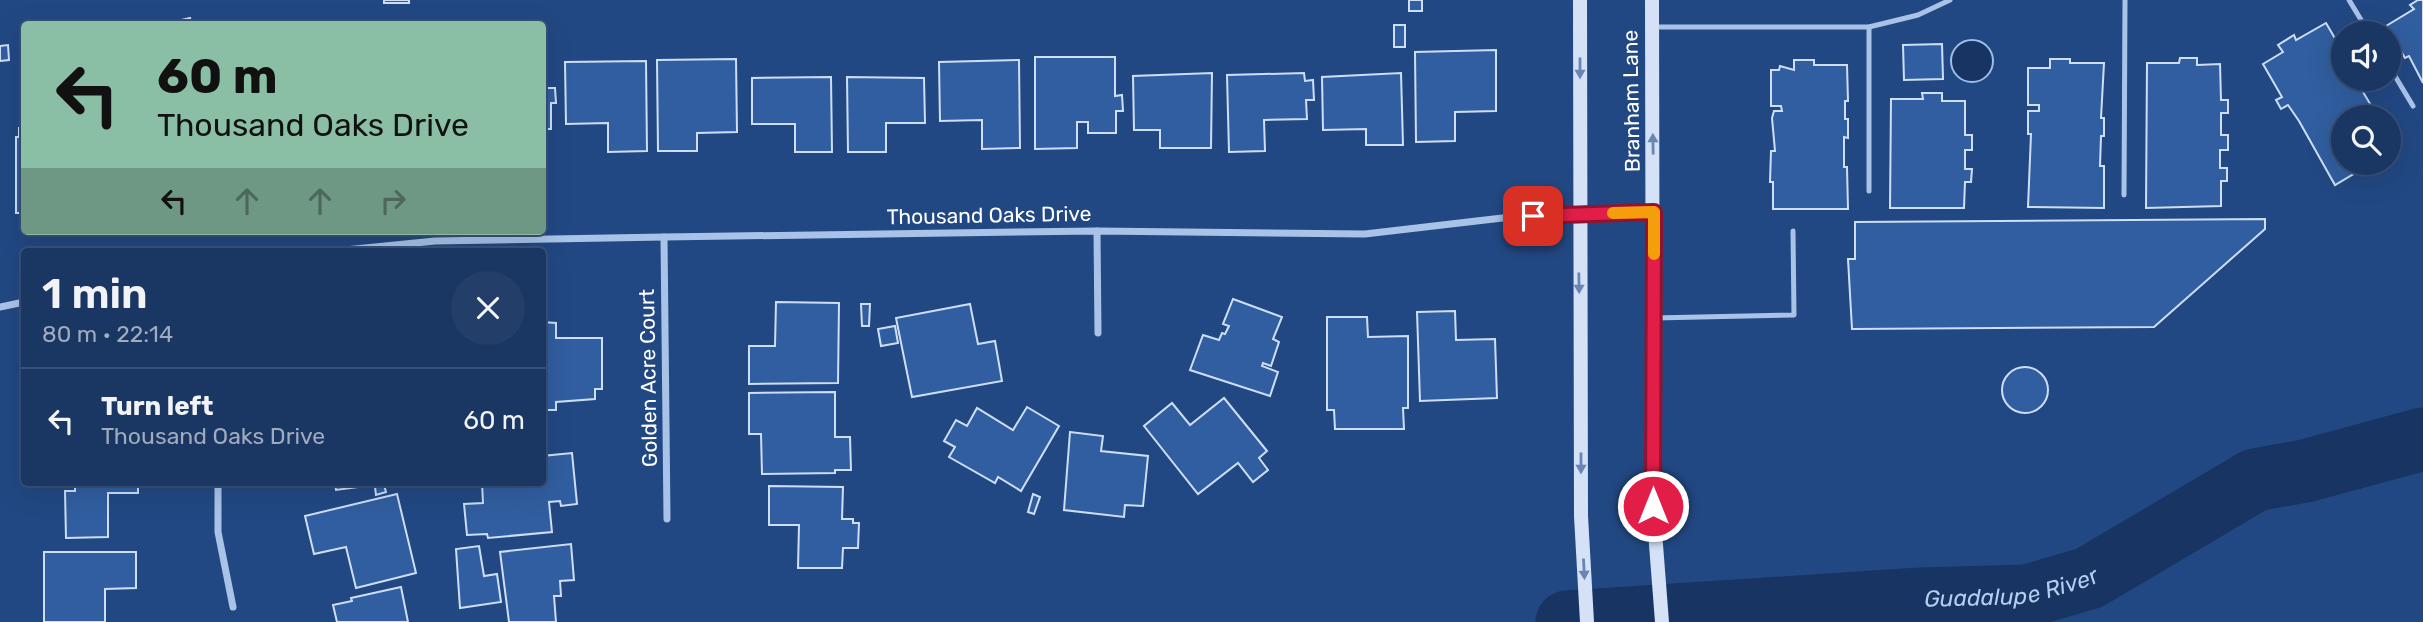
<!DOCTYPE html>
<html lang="en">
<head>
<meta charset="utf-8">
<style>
	body { margin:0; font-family:Rubik,sans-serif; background:#233e68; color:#f1f3f6; height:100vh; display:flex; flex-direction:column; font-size:26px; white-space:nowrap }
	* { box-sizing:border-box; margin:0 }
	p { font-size:23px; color:#9fabbe }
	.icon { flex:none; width:38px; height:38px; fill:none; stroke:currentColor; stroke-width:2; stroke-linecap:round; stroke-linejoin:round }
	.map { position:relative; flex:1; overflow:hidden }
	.drawer { position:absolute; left:21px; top:248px; width:525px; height:238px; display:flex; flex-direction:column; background:#1a3662; border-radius:7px; box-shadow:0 7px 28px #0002,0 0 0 2px #385077 }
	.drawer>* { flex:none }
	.guide { position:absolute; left:21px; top:21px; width:525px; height:214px; border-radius:7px; box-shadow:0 7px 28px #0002,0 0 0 2px #385077; background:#8abfa5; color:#111; overflow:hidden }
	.buttons { position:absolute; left:2331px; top:21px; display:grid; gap:14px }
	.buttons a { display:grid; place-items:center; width:70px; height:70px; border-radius:50%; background:#1a3662; box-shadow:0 7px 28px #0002,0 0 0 2px #385077; font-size:35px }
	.pin { position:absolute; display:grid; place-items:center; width:60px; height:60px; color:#fff; margin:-30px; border-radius:14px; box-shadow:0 4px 10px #0006 }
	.me { position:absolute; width:77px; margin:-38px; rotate:0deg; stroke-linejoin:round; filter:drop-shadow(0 0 5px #0008) }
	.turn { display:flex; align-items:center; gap:24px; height:147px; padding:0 21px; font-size:32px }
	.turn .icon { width:91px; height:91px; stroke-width:2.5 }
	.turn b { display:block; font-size:49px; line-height:60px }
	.lanes { display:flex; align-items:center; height:66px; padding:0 21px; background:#0003; justify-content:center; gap:35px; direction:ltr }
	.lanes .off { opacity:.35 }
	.round { display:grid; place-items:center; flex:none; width:74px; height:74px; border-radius:37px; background:#233e68 }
	.overview { display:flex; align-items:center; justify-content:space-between; height:119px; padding:0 21px }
	h1 { font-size:42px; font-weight:600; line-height:52px }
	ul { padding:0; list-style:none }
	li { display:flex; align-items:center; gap:21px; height:105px; padding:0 21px; border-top:2px solid #385077 }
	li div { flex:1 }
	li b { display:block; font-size:26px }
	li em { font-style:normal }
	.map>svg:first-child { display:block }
</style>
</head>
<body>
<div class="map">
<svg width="2423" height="622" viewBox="0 0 2423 622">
	<rect width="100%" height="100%" fill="#224883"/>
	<circle fill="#173462" stroke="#9dbde9" stroke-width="2" cx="1972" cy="61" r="21"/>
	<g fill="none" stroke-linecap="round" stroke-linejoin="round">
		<path stroke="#173462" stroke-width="63" id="s1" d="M1567 622 1920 599 2027 596 2089 578 2255 480 2305 471 2423 439"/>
	</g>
	<g fill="#315ea0" stroke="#cddef6" stroke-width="2">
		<rect x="384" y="0" width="25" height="3"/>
		<rect x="1409" y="0" width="13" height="11"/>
		<polygon points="2418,0 2423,0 2423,83 2409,56 2405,58 2386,26 2414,9 2410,5"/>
		<polygon points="190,18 191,24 181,24 181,20"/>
		<polygon points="2326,23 2343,52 2343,79 2360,79 2364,85 2360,87 2375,112 2379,110 2383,117 2343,117 2343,163 2372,163 2335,185 2299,121 2288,105 2281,109 2276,100 2282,97 2263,64 2283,52 2278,45 2294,35 2296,40"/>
		<rect x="1394" y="25" width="11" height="22"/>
		<polygon points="1942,44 1943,79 1904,80 1903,45"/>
		<polygon points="8,45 9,60 0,61 0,46"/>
		<polygon points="1496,50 1496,111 1455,112 1455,141 1416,142 1415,52"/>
		<polygon points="1035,57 1115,57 1115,96 1122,95 1123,111 1116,111 1116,133 1088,133 1088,122 1077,122 1077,148 1035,149"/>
		<polygon points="2180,58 2197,58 2197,65 2220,64 2221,100 2228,100 2228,113 2221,113 2221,135 2228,135 2228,150 2220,150 2220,168 2227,168 2227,181 2221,181 2221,206 2146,208 2147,63 2179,63"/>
		<polygon points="736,59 737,132 697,133 697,151 658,151 657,60"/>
		<polygon points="2050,59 2070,59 2070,63 2104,63 2101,118 2104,118 2104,136 2101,136 2100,166 2104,166 2104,208 2028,207 2031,134 2028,134 2028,111 2039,111 2039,105 2028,105 2028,68 2050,68"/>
		<polygon points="1019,60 1020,148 982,149 982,120 940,121 939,62"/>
		<polygon points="1794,60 1814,60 1814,65 1847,65 1848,101 1845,101 1845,119 1848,119 1848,138 1844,137 1844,167 1847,167 1848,209 1773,209 1773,182 1770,182 1771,151 1775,151 1772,118 1774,111 1782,111 1781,106 1771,106 1771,70 1779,70 1780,66 1794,70"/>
		<polygon points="646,61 647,151 608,152 608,123 566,124 565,62"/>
		<polygon points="542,66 547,66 547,88 555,88 556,103 551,103 551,129 542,129"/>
		<polygon points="1212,73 1211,148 1160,148 1160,130 1134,130 1133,76"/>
		<polygon points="1304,73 1305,81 1313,80 1314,100 1306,100 1307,119 1264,120 1265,151 1229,152 1227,75"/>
		<polygon points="1401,73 1403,145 1366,145 1366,129 1323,130 1322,77"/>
		<polygon points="831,77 832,152 795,152 795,124 752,124 752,78"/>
		<polygon points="847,77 924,78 925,123 886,123 886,152 848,152"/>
		<polygon points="1922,93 1942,93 1942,101 1965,101 1965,135 1972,135 1972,150 1965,150 1965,169 1972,169 1971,182 1965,182 1964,208 1890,208 1891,99 1923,99"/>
		<polygon points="2389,127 2400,146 2389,153"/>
		<polygon points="19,128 24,128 24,213 16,213 16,137 19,137"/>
		<polygon points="2265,219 2265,229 2154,327 1852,329 1848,259 1855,259 1855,222"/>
		<polygon points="1233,299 1282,317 1273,339 1279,342 1271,366 1263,363 1262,366 1278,372 1270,396 1190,370 1203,335 1219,340 1222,333 1225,334 1229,326 1223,324"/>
		<polygon points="776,302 839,303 838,383 749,384 749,346 775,346"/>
		<polygon points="861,304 870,304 869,326 862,326"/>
		<polygon points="970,304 978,344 995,341 1002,381 912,397 896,318"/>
		<polygon points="1455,311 1456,340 1495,339 1497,398 1420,401 1417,312"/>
		<polygon points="1327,317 1367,317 1368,337 1408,336 1408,408 1403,408 1404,429 1335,429 1334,410 1327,410"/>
		<polygon points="542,322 556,323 556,338 602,338 602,389 595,389 595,399 556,402 556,410 542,410"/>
		<polygon points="895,326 898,343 881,346 878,329"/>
		<circle cx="2025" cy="390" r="23"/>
		<polygon points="835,392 835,437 850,437 851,470 835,470 835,473 762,474 761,434 749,434 749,393"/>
		<polygon points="1224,398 1267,451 1259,458 1268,470 1253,482 1238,463 1198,494 1144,426 1172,403 1190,425"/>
		<polygon points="1027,407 1059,426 1021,491 998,477 995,483 949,457 955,447 944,441 956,420 967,426 977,408 1013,430"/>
		<polygon points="1070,432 1103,436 1101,451 1148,456 1143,506 1125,505 1124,517 1064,510"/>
		<polygon points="572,453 577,504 561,506 560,501 549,502 552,532 488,538 487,534 467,535 464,504 483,503 482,483 542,483 542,456"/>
		<polygon points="75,483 138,483 138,493 108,493 108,537 66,538 65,491 75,491"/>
		<polygon points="335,483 389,483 336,490"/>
		<polygon points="384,485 386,492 376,495 375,487"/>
		<polygon points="769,486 843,487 842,519 853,519 853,523 859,523 858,548 843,548 842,568 798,568 799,525 769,525"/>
		<polygon points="397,494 416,573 356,588 346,547 314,554 305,516"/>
		<polygon points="1033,494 1040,497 1034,514 1028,512"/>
		<polygon points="571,544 574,580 560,581 561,596 554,596 556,622 509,622 500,552"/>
		<polygon points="479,546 484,576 497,574 501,602 460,608 456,549"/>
		<polygon points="44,552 136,552 136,588 105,589 105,622 44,622"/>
		<polygon points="401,587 408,622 337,622 333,605 352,601 351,598"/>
	</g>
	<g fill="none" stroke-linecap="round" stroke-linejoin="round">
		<g stroke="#a9c3e8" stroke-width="5">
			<polyline points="2349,0 2369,33"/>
			<polyline points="1655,27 1869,27 1918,15 1950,0"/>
			<polyline points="2389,66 2413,106"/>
			<polyline points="1869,191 1869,27"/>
			<polyline points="2124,195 2125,0"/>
			<polyline points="1654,318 1794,315 1793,231"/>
		</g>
		<g stroke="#a9c3e8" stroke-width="7">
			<polyline points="1097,231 1098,333"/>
			<polyline points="664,237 667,519"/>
			<polyline points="325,252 435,241 664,237 1097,231 1365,234 1511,217 1653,212"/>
			<polyline points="0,307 24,302"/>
			<polyline points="218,483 218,532 233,607"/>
		</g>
		<g stroke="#d4e1f7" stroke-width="14">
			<polyline points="1580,0 1581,516 1587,622"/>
			<polyline points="1652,0 1653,506 1662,622"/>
		</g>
	</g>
	<defs><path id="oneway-solid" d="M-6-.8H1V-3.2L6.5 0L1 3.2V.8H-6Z" transform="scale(1.75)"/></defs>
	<g fill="#6985b1">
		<use href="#oneway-solid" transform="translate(1580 68) rotate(90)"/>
		<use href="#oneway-solid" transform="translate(1653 144) rotate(-91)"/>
		<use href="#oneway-solid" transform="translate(1579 283) rotate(89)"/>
		<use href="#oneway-solid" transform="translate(1581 463) rotate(90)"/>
		<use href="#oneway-solid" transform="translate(1584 569) rotate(87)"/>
	</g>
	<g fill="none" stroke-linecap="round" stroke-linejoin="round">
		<g stroke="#92132f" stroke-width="18">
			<polyline id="route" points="1533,216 1654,212 1653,506"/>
		</g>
		<use href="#route" stroke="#e11d48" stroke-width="12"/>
		<polyline stroke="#f59e0b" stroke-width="12" points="1613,213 1654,212 1654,254"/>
	</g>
	<g text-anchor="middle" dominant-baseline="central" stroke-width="7" stroke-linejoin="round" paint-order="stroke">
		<g font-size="21" fill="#fff" stroke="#224883">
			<text transform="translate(1631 101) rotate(-91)">Branham Lane</text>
			<text transform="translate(989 215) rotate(-1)">Thousand Oaks Drive</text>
			<text transform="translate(648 378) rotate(-91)">Golden Acre Court</text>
		</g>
		<g font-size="23" font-style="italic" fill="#b5cdf0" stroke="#224883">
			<text stroke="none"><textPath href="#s1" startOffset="446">Guadalupe River</textPath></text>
		</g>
	</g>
</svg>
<div class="buttons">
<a><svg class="icon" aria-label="sound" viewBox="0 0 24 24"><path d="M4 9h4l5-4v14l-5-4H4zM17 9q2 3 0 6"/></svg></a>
<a><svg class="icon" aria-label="search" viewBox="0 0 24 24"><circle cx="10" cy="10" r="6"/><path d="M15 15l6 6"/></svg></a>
</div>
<div class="pin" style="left:1533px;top:216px;background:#d93025"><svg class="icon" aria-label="arrive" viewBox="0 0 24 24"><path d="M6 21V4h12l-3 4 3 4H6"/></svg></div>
<svg class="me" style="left:1653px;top:506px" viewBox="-20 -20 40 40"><circle r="17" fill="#e11d48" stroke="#fff" stroke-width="3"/><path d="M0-11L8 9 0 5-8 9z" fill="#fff"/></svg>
<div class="guide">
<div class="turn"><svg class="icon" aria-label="left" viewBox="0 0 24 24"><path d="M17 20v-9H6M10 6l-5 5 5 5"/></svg><div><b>60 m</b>Thousand Oaks Drive</div></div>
<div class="lanes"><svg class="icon" aria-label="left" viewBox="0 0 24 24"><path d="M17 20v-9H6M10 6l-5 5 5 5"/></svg><svg class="icon off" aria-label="ahead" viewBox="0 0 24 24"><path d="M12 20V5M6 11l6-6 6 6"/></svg><svg class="icon off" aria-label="ahead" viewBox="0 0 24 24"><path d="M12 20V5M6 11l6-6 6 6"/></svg><svg class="icon off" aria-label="right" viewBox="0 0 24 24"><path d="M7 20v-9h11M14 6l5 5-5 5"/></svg></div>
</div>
<section class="drawer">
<div class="overview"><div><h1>1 min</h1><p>80 m · 22:14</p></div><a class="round"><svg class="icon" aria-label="close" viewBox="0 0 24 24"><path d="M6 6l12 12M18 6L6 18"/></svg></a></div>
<ul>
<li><svg class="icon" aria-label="left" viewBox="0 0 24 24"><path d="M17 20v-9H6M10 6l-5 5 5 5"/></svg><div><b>Turn left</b><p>Thousand Oaks Drive</p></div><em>60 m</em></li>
</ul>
</section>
</div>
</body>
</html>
